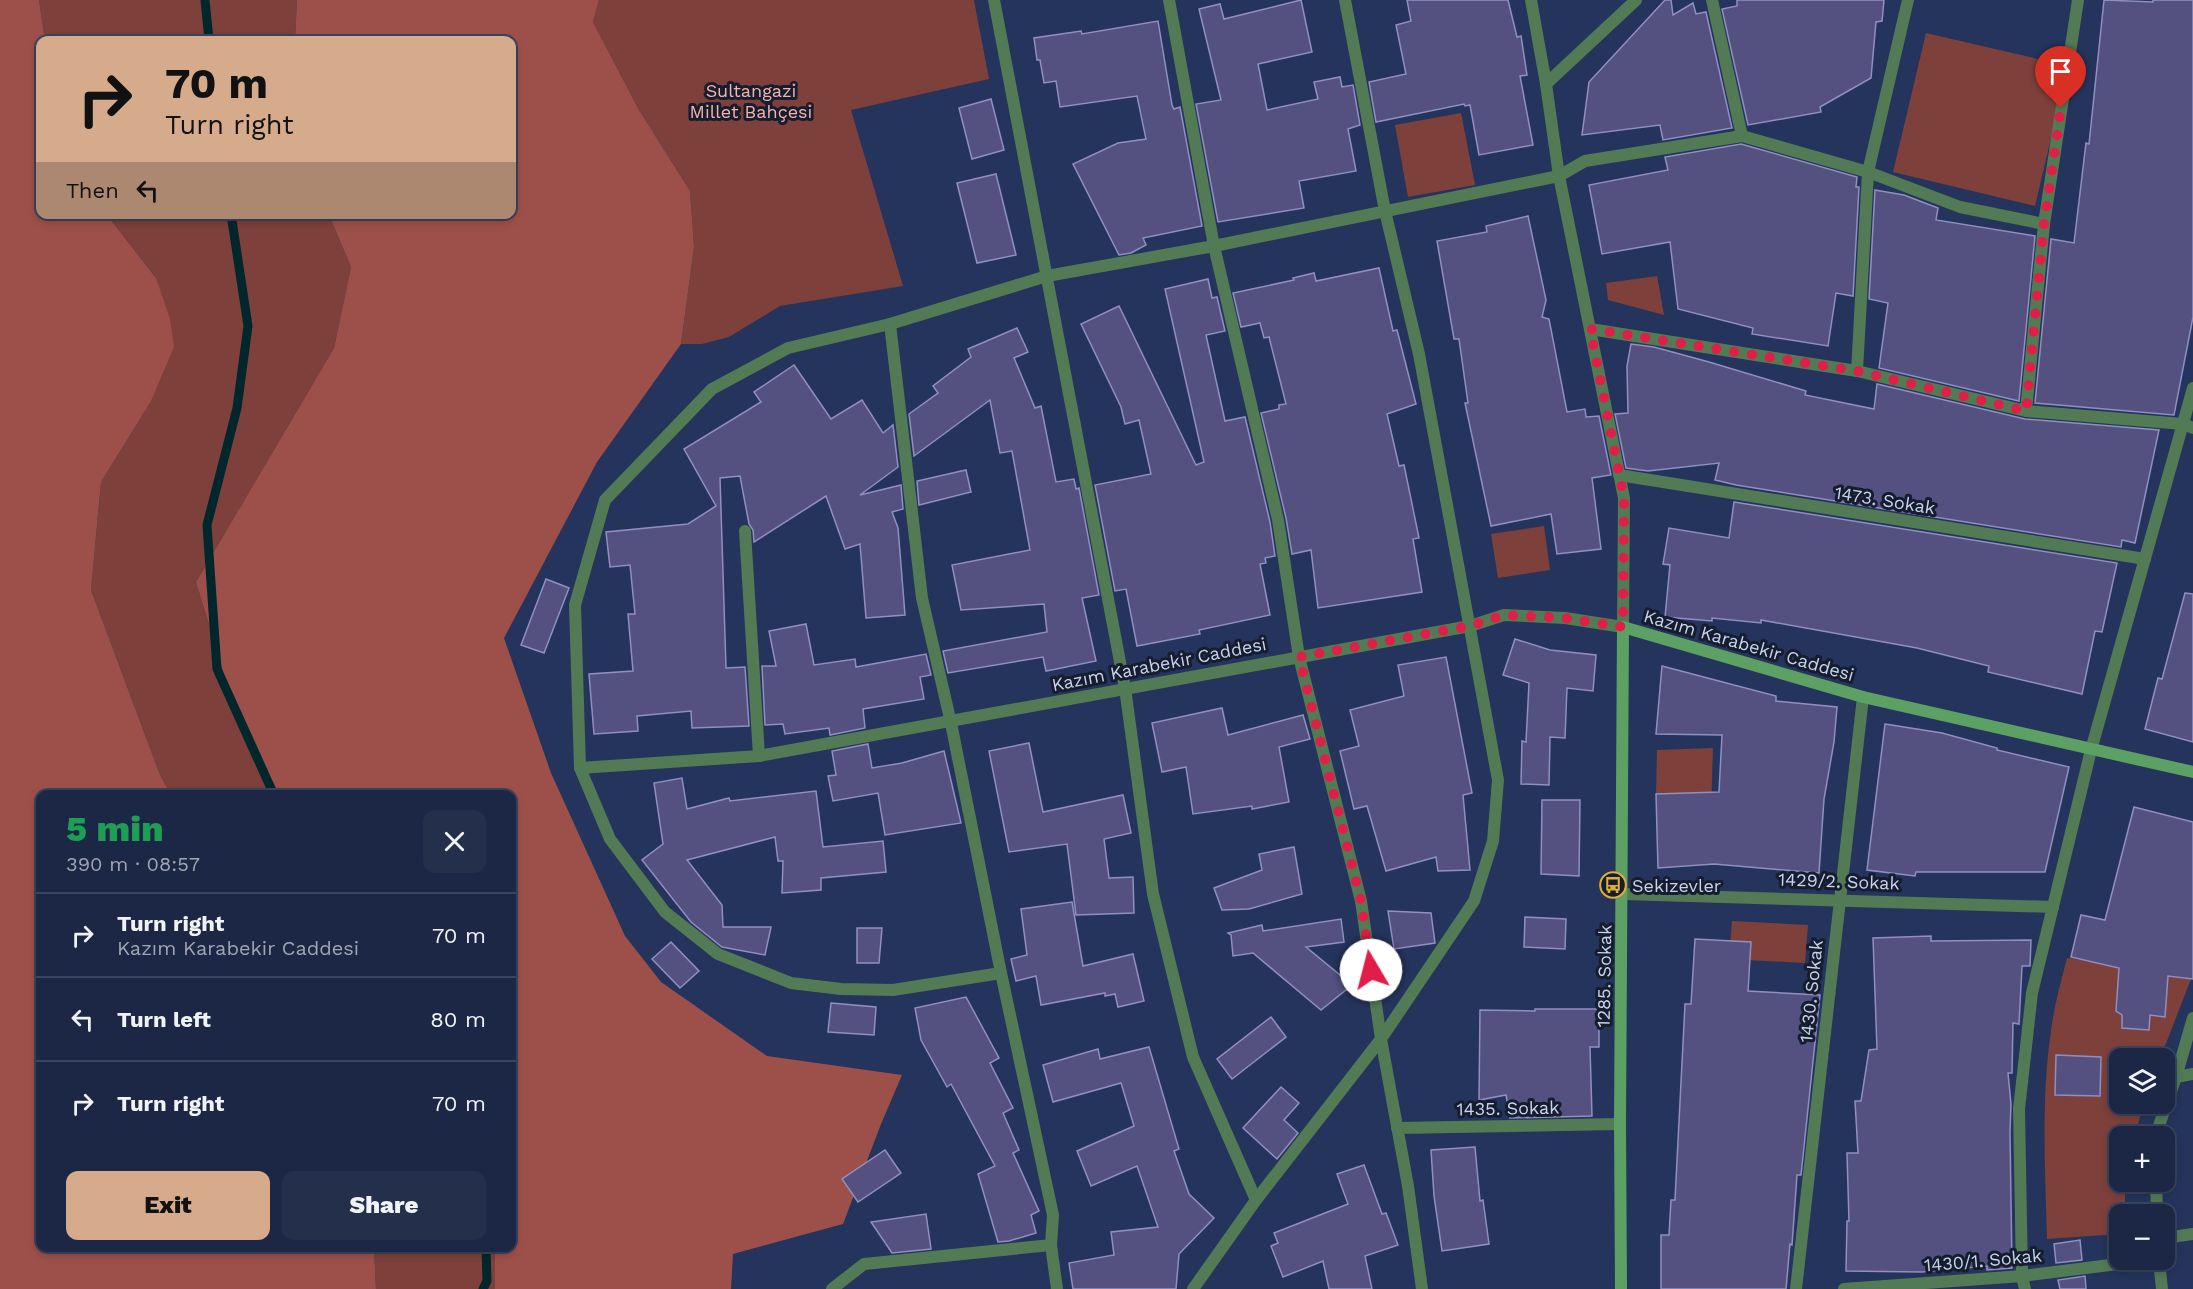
<!DOCTYPE html>
<html lang="en">
<head>
<meta charset="utf-8">
<style>
	body { margin:0; font-family:"Work Sans",sans-serif; background:#242f4c; color:#f1f3f6; height:100vh; display:flex; flex-direction:column; font-size:22px; white-space:nowrap }
	* { box-sizing:border-box; margin:0 }
	p { font-size:20px; color:#a0a5b3 }
	.icon { flex:none; width:33px; height:33px; fill:none; stroke:currentColor; stroke-width:2; stroke-linecap:round; stroke-linejoin:round }
	.map { position:relative; flex:1; overflow:hidden }
	.side { position:absolute; left:36px; top:790px; width:480px; height:462px; display:flex; flex-direction:column; background:#1b2745; border-radius:12px; box-shadow:0 3px 9px #0003,0 0 0 2px #39445e }
	.side>* { flex:none }
	.top-card { position:absolute; left:36px; top:36px; width:480px; height:183px; border-radius:12px; box-shadow:0 3px 9px #0003,0 0 0 2px #39445e; background:#d6ab8b; color:#111; overflow:hidden }
	.controls { position:absolute; left:2109px; top:1048px; display:grid; gap:12px }
	.controls a { display:grid; place-items:center; width:66px; height:66px; border-radius:12px; background:#1b2745; box-shadow:0 3px 9px #0003,0 0 0 2px #39445e; font-size:30px }
	.pin { position:absolute; display:grid; place-items:center; width:51px; height:51px; color:#fff; margin:-62px -26px; border-radius:50% 50% 50% 0; rotate:-45deg; box-shadow:0 0 6px #0007 }
	.pin .icon { rotate:45deg }
	.me { position:absolute; width:66px; margin:-33px; rotate:352deg; stroke-linejoin:round; filter:drop-shadow(0 0 4px #0008) }
	.turn { display:flex; align-items:center; gap:21px; height:126px; padding:0 30px; font-size:27px }
	.turn .icon { width:78px; height:78px; stroke-width:2.5 }
	.turn b { display:block; font-size:42px; line-height:51px }
	.then { display:flex; align-items:center; height:57px; padding:0 30px; background:#0003; gap:12px; font-size:22px }
	.round { display:grid; place-items:center; flex:none; width:63px; height:63px; border-radius:12px; background:#242f4c }
	.summary { display:flex; align-items:center; justify-content:space-between; height:102px; padding:0 30px }
	h1 { font-size:36px; font-weight:800; line-height:45px; color:#1e9e55 }
	.action { display:flex; gap:12px; margin-top:auto; padding:12px 30px }
	.action a { flex:1; height:69px; border-radius:12px; background:#d6ab8b; color:#111; font-size:24px; font-weight:800; line-height:69px; text-align:center }
	.action a+a { background:#242f4c; color:#f1f3f6 }
	ul { padding:0; list-style:none }
	li { display:flex; align-items:center; gap:18px; height:84px; padding:0 30px; border-top:2px solid #39445e }
	li div { flex:1 }
	li b { display:block; font-size:22px }
	li em { font-style:normal }
	.map>svg:first-child { display:block }
</style>
</head>
<body>
<div class="map">
<svg width="2193" height="1289" viewBox="0 0 2193 1289">
	<rect width="100%" height="100%" fill="#24345c"/>
	<g fill="#7d403b">
		<polygon points="39,0 297,0 295,40 45,40"/>
		<polygon points="599,0 974,0 989,79 851,110 903,286 780,306 729,337 702,344 681,344 694,247 690,191 639,110 593,22"/>
		<polygon points="1926,33 2068,66 2035,206 1893,172"/>
		<polygon points="1461,113 1475,185 1408,197 1395,125"/>
		<polygon points="107,215 329,215 351,267 334,348 196,582 238,720 280,795 171,795 160,775 91,590 101,482 150,403 156,278"/>
		<polygon points="1657,276 1664,315 1608,300 1606,283"/>
		<polygon points="1544,526 1550,570 1498,578 1491,534"/>
		<polygon points="1713,748 1711,810 1700,793 1656,794 1657,750"/>
		<polygon points="1732,921 1808,925 1805,963 1729,959"/>
		<path d="M2067 958 2193 974 2160 1059H2120V1104H2144L2134 1137H2120V1182H2125V1215H2120L2119 1234 2047 1239C2045 1172 2041 1097 2051 1031 2054 1006 2061 982 2067 958Z"/>
		<polygon points="374,1248 495,1248 496,1286 495,1289 376,1289"/>
	</g>
	<g fill="#9d5049">
		<polygon points="0,0 39,0 45,40 40,40 40,214 107,215 156,278 170,319 174,347 150,403 101,482 91,590 160,775 171,795 40,795 40,1248 374,1248 376,1289 0,1289"/>
		<polygon points="297,0 599,0 593,22 639,110 690,191 694,247 681,344 597,462 504,638 551,773 625,936 661,982 767,1056 902,1075 881,1124 843,1224 733,1254 731,1289 495,1289 495,1248 512,1248 512,795 280,795 238,720 196,582 334,348 351,267 329,215 512,214 512,40 295,40"/>
	</g>
	<g fill="none" stroke-linecap="round" stroke-linejoin="round">
		<g stroke="#01272c" stroke-width="9">
			<polyline points="205,0 209,40"/>
			<polyline points="231,214 248,326 237,408 207,525 217,669 274,795"/>
			<polyline points="483,1289 487,1281 486,1248"/>
		</g>
	</g>
	<g fill="#54507f" stroke="#918fc2" stroke-width="1.5">
		<polygon points="1301,0 1312,52 1258,64 1267,110 1318,99 1314,82 1340,77 1342,87 1353,85 1360,125 1348,129 1356,171 1299,181 1304,208 1218,222 1196,104 1221,100 1199,9 1220,4 1224,19"/>
		<polygon points="1407,0 1508,0 1517,37 1521,36 1527,75 1520,76 1533,145 1479,155 1470,105 1465,106 1464,104 1376,122 1369,82 1406,74 1396,25 1411,21"/>
		<polygon points="1665,0 1671,0 1673,15 1693,3 1696,14 1706,12 1732,128 1663,140 1660,125 1582,135 1589,82"/>
		<polygon points="1737,0 1884,0 1882,21 1876,22 1871,78 1820,107 1821,112 1748,125 1722,9 1737,6"/>
		<polygon points="2104,0 2153,2 2153,0 2193,0 2193,317 2174,415 2035,403 2051,239 2074,243 2086,143 2089,144"/>
		<polygon points="1158,21 1172,105 1174,109 1180,107 1202,226 1143,238 1146,245 1131,253 1119,255 1073,164 1118,143 1146,139 1137,96 1060,107 1056,81 1044,83 1040,60 1037,60 1034,38 1081,31 1082,34"/>
		<polygon points="991,99 1004,150 972,159 959,108"/>
		<polygon points="1741,144 1857,177 1856,187 1859,187 1853,296 1836,293 1828,346 1752,334 1753,328 1678,309 1670,242 1602,254 1589,185 1668,170 1665,157"/>
		<polygon points="996,174 1016,255 977,263 957,183"/>
		<polygon points="1875,190 1904,195 1938,208 1936,220 2035,236 2019,401 1879,368 1888,303 1869,299"/>
		<polygon points="1528,216 1546,300 1542,317 1549,319 1567,412 1585,409 1586,417 1599,416 1611,475 1592,478 1601,549 1557,554 1551,514 1491,526 1465,403 1468,403 1459,339 1454,339 1437,241 1487,232 1486,226"/>
		<polygon points="1379,268 1393,331 1397,330 1416,404 1387,414 1399,466 1404,465 1419,538 1413,539 1422,592 1318,608 1311,550 1292,554 1286,518 1261,413 1279,409 1279,405 1286,404 1269,337 1264,338 1260,323 1241,327 1233,293 1294,280 1293,278 1314,273 1316,281"/>
		<polygon points="1208,279 1212,298 1217,297 1225,331 1206,335 1225,421 1245,417 1270,522 1275,556 1265,558 1266,563 1260,564 1270,615 1199,630 1200,634 1137,646 1126,589 1115,591 1095,485 1151,474 1139,420 1125,424 1121,407 1081,324 1119,306 1196,465 1204,462 1165,289"/>
		<polygon points="1017,328 1028,352 1014,358 1035,408 1041,406 1056,482 1074,479 1076,489 1079,488 1099,595 1082,598 1096,661 1046,671 1043,657 948,673 943,651 1047,632 1044,604 961,610 952,565 1030,550 1012,451 1000,453 990,400 914,456 909,414 938,393 933,386 971,357 968,349"/>
		<polygon points="1631,344 1654,347 1709,362 1806,391 1805,395 1874,409 1877,384 2025,419 2159,430 2135,543 2122,540 2121,547 1736,485 1715,480 1719,463 1648,471 1626,468 1615,414 1628,413 1627,366"/>
		<polygon points="794,365 831,419 862,400 883,433 893,425 898,467 860,495 901,485 903,509 892,512 898,528 905,615 866,618 860,544 845,549 826,496 754,542 753,530 749,524 740,476 720,478 726,668 745,667 749,726 692,728 691,711 637,716 638,731 594,734 589,674 633,671 628,614 635,614 630,565 610,567 606,532 688,524 716,506 684,449 761,402 754,392"/>
		<polygon points="966,470 971,492 919,505 917,481"/>
		<polygon points="1734,502 2117,563 2102,632 2095,631 2082,694 1988,672 1989,666 1917,648 1761,620 1761,623 1712,618 1712,621 1665,617 1670,565 1663,564 1669,528 1729,538"/>
		<polygon points="546,579 569,588 544,653 521,645"/>
		<polygon points="2185,593 2193,594 2193,742 2145,729 2158,678 2162,679"/>
		<polygon points="806,624 814,665 855,659 856,667 926,654 931,675 920,677 924,699 863,709 865,728 830,735 829,728 785,734 783,724 765,725 762,666 776,666 769,631"/>
		<polygon points="1515,639 1550,650 1596,655 1593,691 1567,688 1565,738 1550,737 1549,785 1521,784 1522,741 1526,742 1529,683 1503,675"/>
		<polygon points="1446,657 1472,793 1463,795 1470,870 1438,871 1436,857 1386,871 1367,806 1354,809 1340,751 1359,746 1350,710 1404,696 1398,665"/>
		<polygon points="1662,666 1776,696 1776,701 1837,707 1834,742 1824,799 1819,873 1714,864 1658,868 1656,794 1719,792 1722,735 1656,734"/>
		<polygon points="1222,708 1228,735 1303,715 1310,739 1279,747 1289,802 1252,809 1252,806 1193,814 1186,767 1162,772 1152,723"/>
		<polygon points="1885,724 1942,733 1997,748 1997,750 2069,767 2045,872 1916,872 1915,876 1867,870"/>
		<polygon points="1029,743 1043,812 1123,795 1131,833 1104,839 1109,878 1133,877 1134,913 1076,915 1067,844 1009,852 989,751"/>
		<polygon points="868,744 872,768 902,763 944,751 961,823 885,835 878,793 833,801 828,776 836,775 832,751"/>
		<polygon points="682,778 687,809 729,798 730,801 816,791 823,847 883,841 886,872 821,878 821,890 782,893 783,861 778,861 775,837 687,860 722,905 723,927 771,927 765,955 722,947 691,922 642,860 663,844 654,783"/>
		<polygon points="1542,800 1580,800 1579,876 1541,874"/>
		<polygon points="2134,807 2193,822 2193,979 2168,976 2165,1017 2150,1015 2149,1030 2122,1028 2122,1015 2116,1011 2119,968 2071,957 2081,915 2105,920"/>
		<polygon points="1294,847 1302,894 1249,909 1222,910 1214,888 1262,870 1259,854"/>
		<polygon points="1072,902 1083,966 1133,954 1144,1001 1118,1007 1115,994 1105,996 1105,993 1041,1005 1036,976 1016,981 1011,959 1027,955 1021,909"/>
		<polygon points="1388,911 1431,913 1435,943 1394,949"/>
		<polygon points="1525,917 1566,919 1565,949 1524,947"/>
		<polygon points="1341,919 1344,942 1306,947 1357,989 1346,990 1321,1010 1253,953 1233,956 1231,935 1228,933 1262,925 1263,931"/>
		<polygon points="857,928 882,928 879,963 857,963"/>
		<polygon points="1931,936 1931,941 2031,940 2030,966 2022,966 2019,1024 2013,1023 2012,1073 2008,1073 2011,1104 2010,1132 2012,1268 1987,1270 1987,1266 1922,1272 1846,1271 1847,1221 1849,1221 1847,1153 1858,1153 1855,1101 1861,1101 1869,1050 1877,1049 1873,938"/>
		<polygon points="1695,939 1751,942 1748,991 1820,995 1801,1175 1797,1175 1792,1245 1790,1244 1786,1289 1661,1289 1661,1235 1669,1235 1671,1200 1675,1200 1685,1004 1691,1004"/>
		<polygon points="671,942 699,971 680,988 652,959"/>
		<polygon points="966,997 999,1058 990,1063 1013,1108 1003,1113 1019,1150 1013,1153 1039,1211 1031,1215 1036,1233 1009,1241 998,1242 978,1174 995,1166 951,1084 947,1087 921,1040 915,1008"/>
		<polygon points="831,1003 876,1007 874,1035 828,1032"/>
		<polygon points="1535,1009 1599,1009 1599,1047 1590,1047 1592,1116 1510,1118 1506,1095 1479,1100 1480,1010 1535,1011"/>
		<polygon points="1271,1017 1286,1037 1232,1079 1217,1059"/>
		<polygon points="1149,1047 1179,1149 1174,1151 1189,1194 1214,1218 1179,1254 1176,1289 1073,1289 1069,1263 1114,1255 1111,1232 1158,1227 1137,1166 1091,1186 1077,1151 1134,1126 1121,1083 1053,1102 1043,1065 1098,1049 1100,1059"/>
		<polygon points="2056,1055 2101,1057 2100,1096 2055,1095"/>
		<polygon points="1281,1087 1299,1103 1284,1120 1298,1133 1277,1159 1243,1128"/>
		<polygon points="1475,1147 1480,1201 1483,1200 1489,1244 1442,1251 1434,1196 1431,1150"/>
		<polygon points="885,1150 901,1173 858,1202 842,1179"/>
		<polygon points="1364,1165 1382,1214 1386,1213 1398,1245 1365,1256 1372,1289 1329,1289 1323,1261 1283,1277 1271,1246 1278,1243 1274,1233 1348,1204 1337,1174"/>
		<polygon points="926,1214 931,1249 892,1253 871,1222"/>
		<polygon points="2080,1240 2082,1260 2056,1263 2054,1244"/>
		<polygon points="2085,1276 2086,1289 2060,1289 2058,1280"/>
	</g>
	<g fill="none" stroke-linecap="round" stroke-linejoin="round">
		<g stroke="#517a55" stroke-width="12">
			<polyline points="994,0 1125,688 1153,894 1193,1057 1256,1200 1193,1289"/>
			<polyline points="1169,0 1214,246 1278,520 1299,657 1361,901 1381,1039 1256,1200"/>
			<polyline points="1345,0 1385,211 1419,354 1498,780 1493,841 1474,901 1381,1039 1408,1186 1422,1289"/>
			<polyline points="1712,0 1742,136"/>
			<polyline points="1546,84 1636,0"/>
			<polyline points="1590,329 1857,371 2026,411 2183,424 2193,428"/>
			<polyline points="1857,371 1868,172 1908,0"/>
			<polyline points="2026,411 2044,224 2078,0"/>
			<polyline points="1619,475 2145,559"/>
			<polyline points="745,531 759,756"/>
			<polyline points="580,768 759,756 1470,626 1504,615 1565,618 1623,627 1624,498 1559,176 1546,84 1531,0"/>
			<polyline points="1623,894 2053,907"/>
			<polyline points="1001,973 893,990 841,989 791,983 718,954 665,912 610,839 580,768 575,605 605,500 712,389 788,348 890,324 1047,276 1214,246 1559,176 1585,161 1742,136 1868,172 1960,207 2044,224"/>
			<polyline points="2176,1077 2193,1074"/>
			<polyline points="1397,1128 1620,1124"/>
			<polyline points="2155,1137 2176,1077 2193,1018"/>
			<polyline points="2156,1182 2157,1215"/>
			<polyline points="2164,1238 2193,1234"/>
			<polyline points="1051,1245 1057,1289"/>
			<polyline points="2159,1260 2162,1289"/>
			<polyline points="832,1289 864,1264 1051,1245 1053,1215 1001,973 951,723 922,598 890,324"/>
			<polyline points="1796,1289 1863,697"/>
			<polyline points="1844,1289 2022,1276 2118,1264 2124,1260"/>
			<polyline points="2025,1289 2022,1276 2019,1109 2032,993 2091,750 2193,388"/>
		</g>
		<polyline stroke="#5da064" stroke-width="12" points="1621,1289 1620,1124 1623,627 1863,697 2193,772"/>
	</g>
	<g fill="none" stroke-linecap="round" stroke-linejoin="round">
		<polyline stroke="#e11d48" stroke-width="10" stroke-dasharray="0 18" points="1371,970 1361,901 1299,657 1470,626 1504,615 1564,618 1623,627 1624,498 1590,329 1857,371 2026,411 2044,224 2061,108"/>
	</g>
	<defs>
		<g id="bus-ring" transform="scale(1.35)"><circle r="9.5" fill="#151d2f" stroke="#e0b034" stroke-width="1.5"/><path d="M-5-6H5V4H4V6H2V4H-2V6H-4V4H-5ZM-3.5-4V0h7V-4ZM-3.5 1.2v1.5H-2V1.2ZM2 1.2v1.5H3.5V1.2Z" fill="#e0b034"/></g>
	</defs>
	<g fill-rule="evenodd">
		<use href="#bus-ring" x="1613" y="885"/>
	</g>
	<g text-anchor="middle" dominant-baseline="central" stroke-width="6" stroke-linejoin="round" paint-order="stroke">
		<g font-size="18" fill="#f5b2aa" stroke="#151d2f">
			<text x="751" y="90">Sultangazi<tspan x="751" dy="21">Millet Bahçesi</tspan></text>
		</g>
		<g font-size="18" fill="#c8d3ed" stroke="#151d2f">
			<text transform="translate(1885 500) rotate(9)">1473. Sokak</text>
			<text transform="translate(1749 645) rotate(16)">Kazım Karabekir Caddesi</text>
			<text transform="translate(1159 664) rotate(-11)">Kazım Karabekir Caddesi</text>
			<text transform="translate(1839 881) rotate(2)">1429/2. Sokak</text>
			<text transform="translate(1604 976) rotate(-89)">1285. Sokak</text>
			<text transform="translate(1811 991) rotate(-84)">1430. Sokak</text>
			<text transform="translate(1508 1108) rotate(-1)">1435. Sokak</text>
			<text transform="translate(1983 1260) rotate(-5)">1430/1. Sokak</text>
		</g>
		<g font-size="18" fill="#c8d3ed" stroke="#151d2f" text-anchor="start">
			<text x="1632" y="885">Sekizevler</text>
		</g>
	</g>
</svg>
<div class="controls">
<a><svg class="icon" aria-label="layers" viewBox="0 0 24 24"><path d="M12 4l9 5-9 5-9-5zM3 14l9 5 9-5"/></svg></a>
<a>+</a>
<a>−</a>
</div>
<div class="pin" style="left:2061px;top:108px;background:#d93025"><svg class="icon" aria-label="arrive" viewBox="0 0 24 24"><path d="M6 21V4h12l-3 4 3 4H6"/></svg></div>
<svg class="me" style="left:1371px;top:970px" viewBox="-20 -20 40 40"><circle r="19" fill="#fff"/><path d="M0-13L10 11 0 6-10 11z" fill="#e11d48"/></svg>
<div class="top-card">
<div class="turn"><svg class="icon" aria-label="right" viewBox="0 0 24 24"><path d="M7 20v-9h11M14 6l5 5-5 5"/></svg><div><b>70 m</b>Turn right</div></div>
<div class="then">Then<svg class="icon" aria-label="left" viewBox="0 0 24 24"><path d="M17 20v-9H6M10 6l-5 5 5 5"/></svg></div>
</div>
<section class="side">
<div class="summary"><div><h1>5 min</h1><p>390 m · 08:57</p></div><a class="round"><svg class="icon" aria-label="close" viewBox="0 0 24 24"><path d="M6 6l12 12M18 6L6 18"/></svg></a></div>
<ul>
<li><svg class="icon" aria-label="right" viewBox="0 0 24 24"><path d="M7 20v-9h11M14 6l5 5-5 5"/></svg><div><b>Turn right</b><p>Kazım Karabekir Caddesi</p></div><em>70 m</em></li>
<li><svg class="icon" aria-label="left" viewBox="0 0 24 24"><path d="M17 20v-9H6M10 6l-5 5 5 5"/></svg><div><b>Turn left</b></div><em>80 m</em></li>
<li><svg class="icon" aria-label="right" viewBox="0 0 24 24"><path d="M7 20v-9h11M14 6l5 5-5 5"/></svg><div><b>Turn right</b></div><em>70 m</em></li>
</ul>
<div class="action"><a>Exit</a><a>Share</a></div>
</section>
</div>
</body>
</html>
